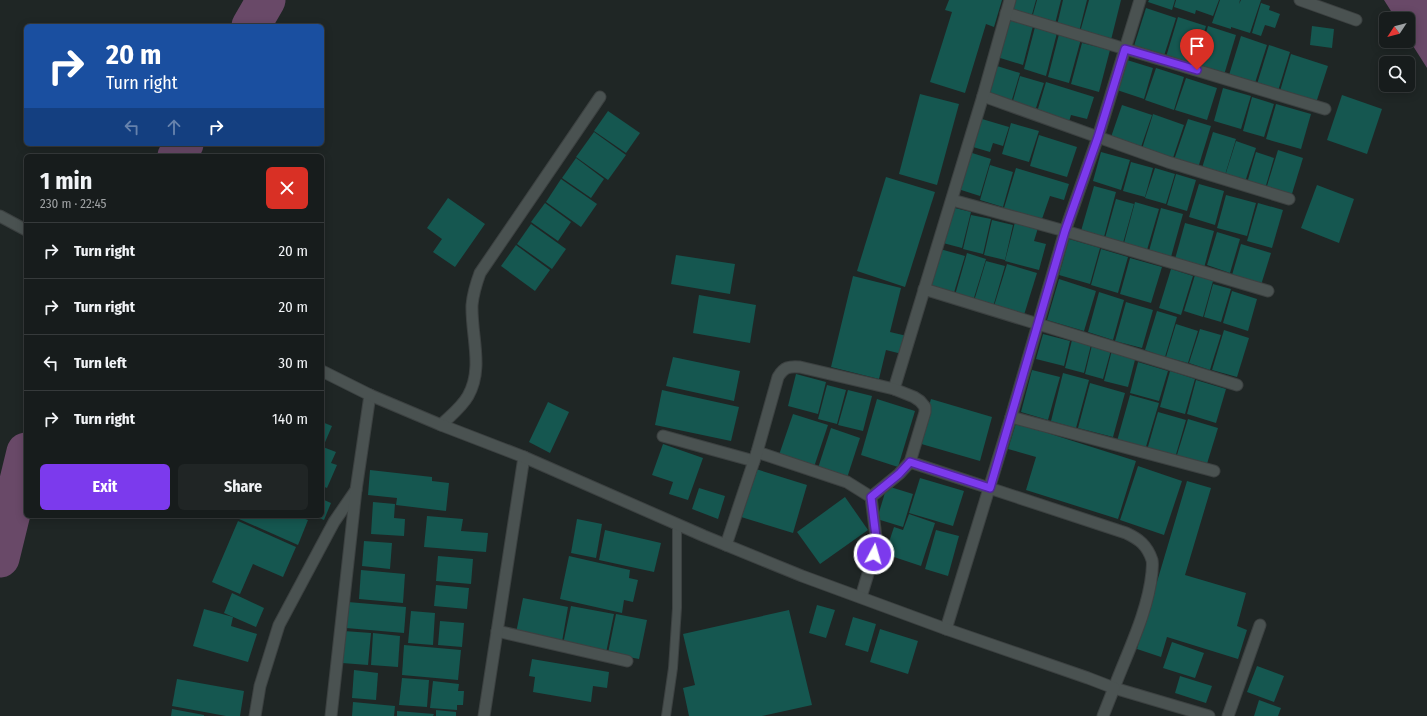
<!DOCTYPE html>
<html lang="en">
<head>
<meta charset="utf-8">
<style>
	body { margin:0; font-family:"Fira Sans Condensed",sans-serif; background:#202525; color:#f1f3f6; height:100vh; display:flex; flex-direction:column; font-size:15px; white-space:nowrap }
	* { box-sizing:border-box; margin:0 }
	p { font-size:13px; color:#9ea1a3 }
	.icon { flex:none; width:22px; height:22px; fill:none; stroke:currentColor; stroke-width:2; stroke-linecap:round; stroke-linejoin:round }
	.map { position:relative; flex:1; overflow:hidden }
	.panel { position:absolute; left:24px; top:154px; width:300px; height:364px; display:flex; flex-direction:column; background:#171c1c; border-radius:6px; box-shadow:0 2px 10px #0003,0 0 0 1px #363a3b }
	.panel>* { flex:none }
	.top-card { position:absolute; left:24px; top:24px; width:300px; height:122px; border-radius:6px; box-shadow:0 2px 10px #0003,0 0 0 1px #363a3b; background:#1a4fa0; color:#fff; overflow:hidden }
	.needle { width:26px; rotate:234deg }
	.fabs { position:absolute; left:1379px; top:12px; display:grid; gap:8px }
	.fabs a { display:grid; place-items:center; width:36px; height:36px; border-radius:6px; background:#171c1c; box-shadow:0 2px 10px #0003,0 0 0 1px #363a3b; font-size:20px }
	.pin { position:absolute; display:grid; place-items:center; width:34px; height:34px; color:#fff; margin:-41px -17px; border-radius:50% 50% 50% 0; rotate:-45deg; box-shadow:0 0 4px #0007 }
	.pin .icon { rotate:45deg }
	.me { position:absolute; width:44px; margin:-22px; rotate:6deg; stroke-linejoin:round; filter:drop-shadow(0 0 3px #0008) }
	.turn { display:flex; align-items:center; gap:14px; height:84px; padding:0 16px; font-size:18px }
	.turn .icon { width:52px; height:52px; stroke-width:2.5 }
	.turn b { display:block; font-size:28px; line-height:34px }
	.lanes { display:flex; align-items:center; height:38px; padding:0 16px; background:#0003; justify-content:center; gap:20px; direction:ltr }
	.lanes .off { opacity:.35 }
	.round { display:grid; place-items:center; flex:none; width:42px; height:42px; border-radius:6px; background:#202525 }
	.headline { display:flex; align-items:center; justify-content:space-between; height:68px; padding:0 16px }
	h1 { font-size:24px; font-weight:700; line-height:30px }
	.button { display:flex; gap:8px; margin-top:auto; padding:8px 16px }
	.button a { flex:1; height:46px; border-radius:6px; background:#7c3aed; color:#fff; font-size:16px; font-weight:700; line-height:46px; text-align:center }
	.button a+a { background:#202525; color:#f1f3f6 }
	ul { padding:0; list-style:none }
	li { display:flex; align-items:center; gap:12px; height:56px; padding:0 16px; border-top:1px solid #363a3b }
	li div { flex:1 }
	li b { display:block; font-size:15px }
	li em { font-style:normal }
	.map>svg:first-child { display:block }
</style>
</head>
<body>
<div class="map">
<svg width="1427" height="716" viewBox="0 0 1427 716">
	<rect width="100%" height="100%" fill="#1f2625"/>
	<polygon fill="#694968" points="1384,0 1427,0 1427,68 1408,38 1408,19 1396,19"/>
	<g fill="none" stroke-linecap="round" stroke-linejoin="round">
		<g stroke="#694968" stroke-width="39">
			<polyline points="251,26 266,0"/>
			<polyline points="177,156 184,144"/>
			<polyline points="0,558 26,452"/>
		</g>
	</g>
	<g fill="#155750">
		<polygon points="949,0 1002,0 994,27 986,24 965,93 930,82 952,12 945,10"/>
		<polygon points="1014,0 1036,0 1031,18 1011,12"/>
		<polygon points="1037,0 1061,0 1055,24 1032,18"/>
		<polygon points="1063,0 1087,0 1079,32 1057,25"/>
		<polygon points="1089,0 1121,0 1111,40 1080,32"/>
		<polygon points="1149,0 1175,0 1172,10 1148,2"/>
		<polygon points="1176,0 1219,0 1213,16 1196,10 1195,14 1174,7"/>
		<polygon points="1220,0 1240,0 1239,4 1241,0 1261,0 1250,33 1231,27 1231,29 1212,23"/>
		<polygon points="1261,3 1270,6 1269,10 1280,14 1275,28 1265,25 1261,36 1252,33"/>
		<polygon points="1146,8 1176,18 1164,56 1134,46"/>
		<polygon points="1178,17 1206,26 1194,65 1166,57"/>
		<polygon points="1008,19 1033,26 1023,65 997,57"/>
		<polygon points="1208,26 1236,35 1224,75 1196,66"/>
		<polygon points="1312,26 1334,29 1332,48 1310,45"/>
		<polygon points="1035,27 1057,33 1046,76 1024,69"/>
		<polygon points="1059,34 1081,39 1069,83 1048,77"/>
		<polygon points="1241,36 1267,45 1255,83 1229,75"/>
		<polygon points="1082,43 1110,50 1099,92 1071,84"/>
		<polygon points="1269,45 1290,52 1278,91 1257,84"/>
		<polygon points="1291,54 1328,66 1316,103 1280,91"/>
		<polygon points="1127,60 1153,68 1144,99 1117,90"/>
		<polygon points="997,66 1020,73 1011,103 988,96"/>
		<polygon points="1156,68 1184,77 1174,110 1145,100"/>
		<polygon points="1020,76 1044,83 1035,111 1012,104"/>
		<polygon points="1186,78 1217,88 1207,120 1175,110"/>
		<polygon points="1046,82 1094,97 1087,119 1071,115 1069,122 1037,112"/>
		<polygon points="1223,88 1251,96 1241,129 1214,121"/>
		<polygon points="920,94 959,104 937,185 899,174"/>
		<polygon points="1342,95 1382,109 1367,154 1327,140"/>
		<polygon points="1252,97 1274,104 1264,137 1243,131"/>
		<polygon points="1276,104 1311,114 1301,149 1266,139"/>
		<polygon points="1122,105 1152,115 1141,147 1111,137"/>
		<polygon points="608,111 640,133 626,153 594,131"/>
		<polygon points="1153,114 1184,125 1173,158 1142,149"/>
		<polygon points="982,119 1009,127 1003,146 993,143 990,152 973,147"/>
		<polygon points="1188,119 1211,126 1198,168 1174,160"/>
		<polygon points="1011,123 1039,131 1029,162 1002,154"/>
		<polygon points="594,132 626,155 608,180 576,157"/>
		<polygon points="1213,132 1236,139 1225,175 1202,168"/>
		<polygon points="1039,135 1077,147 1067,177 1030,166"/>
		<polygon points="1236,141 1256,148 1245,182 1225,176"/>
		<polygon points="1278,150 1303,158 1291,197 1266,189"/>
		<polygon points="969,152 991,159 980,196 958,189"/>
		<polygon points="1101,152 1130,160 1121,190 1093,181"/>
		<polygon points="1256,152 1274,158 1265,189 1247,183"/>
		<polygon points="576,158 604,179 591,198 562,178"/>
		<polygon points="1131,162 1153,168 1145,197 1123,191"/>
		<polygon points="990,165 1013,172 1003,207 980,200"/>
		<polygon points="1016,168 1069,184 1064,200 1050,196 1042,219 1004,208"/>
		<polygon points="1155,168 1175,174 1166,204 1145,198"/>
		<polygon points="1176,174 1196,180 1187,211 1167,205"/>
		<polygon points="886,177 935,192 905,287 857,271"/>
		<polygon points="561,179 597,204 581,227 546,202"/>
		<polygon points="1199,184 1224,191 1215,225 1189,217"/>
		<polygon points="1317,185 1354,199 1339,243 1301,228"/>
		<polygon points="1094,186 1116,192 1104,237 1081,231"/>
		<polygon points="1226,195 1256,203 1247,236 1217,228"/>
		<polygon points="448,198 485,224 455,267 433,252 442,239 427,228"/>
		<polygon points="1116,199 1134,204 1123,243 1105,238"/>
		<polygon points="1135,202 1159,209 1147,250 1124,243"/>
		<polygon points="545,203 571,222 558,241 531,222"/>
		<polygon points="1258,203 1283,210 1272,248 1247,241"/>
		<polygon points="951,207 971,212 962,248 943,243"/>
		<polygon points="1161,208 1183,214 1171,257 1149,251"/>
		<polygon points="971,215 991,219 983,254 963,249"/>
		<polygon points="992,220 1013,225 1005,260 984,255"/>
		<polygon points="1015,222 1038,228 1034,241 1046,244 1039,270 1005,261"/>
		<polygon points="1185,223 1214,231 1204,268 1175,259"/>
		<polygon points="531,224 566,249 552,269 517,244"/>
		<polygon points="1217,232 1240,239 1230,273 1207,265"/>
		<polygon points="1069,239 1100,248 1090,284 1059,275"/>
		<polygon points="1241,244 1271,253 1261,285 1232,275"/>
		<polygon points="516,245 550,270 535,291 501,266"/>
		<polygon points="940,249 965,256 953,296 929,288"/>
		<polygon points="1101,249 1128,257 1118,293 1091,285"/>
		<polygon points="967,253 986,259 973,301 955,295"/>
		<polygon points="676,255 735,264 730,294 671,284"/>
		<polygon points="1130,258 1162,267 1151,303 1120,294"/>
		<polygon points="986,261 1005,266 993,307 974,301"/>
		<polygon points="1007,264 1037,273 1024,315 994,306"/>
		<polygon points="1171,269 1193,276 1181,315 1159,308"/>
		<polygon points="1195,275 1213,281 1203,317 1184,311"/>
		<polygon points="853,276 901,288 890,332 907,336 902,354 886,350 879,379 831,367"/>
		<polygon points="1059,279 1096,291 1084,331 1047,320"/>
		<polygon points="1213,284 1231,289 1221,322 1204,317"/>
		<polygon points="1232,291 1257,299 1248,331 1223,323"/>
		<polygon points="1099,292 1124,300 1113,340 1088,332"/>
		<polygon points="699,295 756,305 750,343 693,333"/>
		<polygon points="1126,302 1153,310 1142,348 1115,341"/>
		<polygon points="1157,311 1177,317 1165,357 1145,350"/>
		<polygon points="1176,324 1198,331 1188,363 1166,357"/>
		<polygon points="1200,329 1221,335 1210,370 1189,363"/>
		<polygon points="1224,330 1249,338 1237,377 1212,370"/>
		<polygon points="1043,334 1070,341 1064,366 1036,359"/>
		<polygon points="1072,340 1091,345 1084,373 1065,368"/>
		<polygon points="1092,345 1111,350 1103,379 1085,374"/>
		<polygon points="1112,350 1136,356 1128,387 1104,381"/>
		<polygon points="673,357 740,371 734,401 666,386"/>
		<polygon points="1138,362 1168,371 1159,401 1130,393"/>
		<polygon points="1032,370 1060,377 1048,420 1021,412"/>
		<polygon points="1170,371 1195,379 1185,414 1160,407"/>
		<polygon points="1063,373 1089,380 1076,428 1051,421"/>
		<polygon points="796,374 826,382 818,414 788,406"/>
		<polygon points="1196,380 1226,389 1216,423 1187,414"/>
		<polygon points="1090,383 1125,393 1113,437 1078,428"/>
		<polygon points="827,385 846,390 837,424 818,419"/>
		<polygon points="662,390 739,407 731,441 655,425"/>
		<polygon points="848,390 872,396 863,431 838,425"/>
		<polygon points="1130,395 1159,403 1145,450 1117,441"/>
		<polygon points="877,399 915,411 898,467 861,455"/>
		<polygon points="931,399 992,417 980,461 918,443"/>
		<polygon points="548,402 569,412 550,453 529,442"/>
		<polygon points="1158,412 1186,420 1175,458 1147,450"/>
		<polygon points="793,414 828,425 814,467 779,455"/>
		<polygon points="1188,419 1218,428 1206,467 1176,458"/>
		<polygon points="322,422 332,426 323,447 336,452 331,463 337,465 327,488 322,486"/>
		<polygon points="1016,423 1136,461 1118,519 1026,490 1036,457 1008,449"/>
		<polygon points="831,428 860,438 847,478 818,468"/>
		<polygon points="663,444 703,458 688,500 669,494 673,482 652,475"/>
		<polygon points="1138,466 1182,481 1164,535 1120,520"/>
		<polygon points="756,469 807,485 793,533 741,517"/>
		<polygon points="370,470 432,477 432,481 449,483 446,511 396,505 397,498 368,495"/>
		<polygon points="920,478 964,491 953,526 909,513"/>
		<polygon points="1187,481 1211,488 1185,575 1246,593 1237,626 1247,630 1238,659 1167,637 1161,657 1137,649"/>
		<polygon points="887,486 913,494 903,527 877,519"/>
		<polygon points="699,488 725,496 718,519 692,509"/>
		<polygon points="845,497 868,530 820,564 797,532"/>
		<polygon points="322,499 331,503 324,520 315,516 322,516"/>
		<polygon points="373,502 395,504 394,518 405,519 404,536 371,534"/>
		<polygon points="909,514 935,523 921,566 885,554 894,527 903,530"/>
		<polygon points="240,516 298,516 308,520 298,545 239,519"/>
		<polygon points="427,516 463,519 461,531 488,533 486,552 424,547"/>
		<polygon points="577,519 602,524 596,558 571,553"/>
		<polygon points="238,521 296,547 283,577 253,564 240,594 212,582"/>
		<polygon points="605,530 661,543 654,572 599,560"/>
		<polygon points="936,530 959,536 948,576 925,569"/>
		<polygon points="364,541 392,543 390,569 362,566"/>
		<polygon points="438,556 473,559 471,584 436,581"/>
		<polygon points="569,556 630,570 629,578 638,580 633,602 624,600 622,613 560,599"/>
		<polygon points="361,570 405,574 403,603 359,599"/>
		<polygon points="436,585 469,588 467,609 434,606"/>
		<polygon points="232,593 264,608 256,627 224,613"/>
		<polygon points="523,598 568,607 562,642 516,633"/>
		<polygon points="348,602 406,607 404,633 346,628"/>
		<polygon points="817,605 835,610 826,638 809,633"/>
		<polygon points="571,606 614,614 606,653 563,644"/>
		<polygon points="204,609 233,617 231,626 257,634 248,662 193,646"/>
		<polygon points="789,610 812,705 762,716 689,716 683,688 695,685 683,634"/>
		<polygon points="411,611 435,613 433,645 408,643"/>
		<polygon points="616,614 647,620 639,659 608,653"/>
		<polygon points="853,617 876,624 868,652 845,645"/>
		<polygon points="440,621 464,623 462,647 438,645"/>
		<polygon points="880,629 918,641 908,674 870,662"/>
		<polygon points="344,631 371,633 368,665 342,663"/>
		<polygon points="373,633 400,636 398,667 371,665"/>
		<polygon points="1172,642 1204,653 1195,678 1163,668"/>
		<polygon points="404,645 461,650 458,680 402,675"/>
		<polygon points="532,659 609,672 607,688 593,686 591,702 533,692 535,677 529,676"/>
		<polygon points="1257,666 1284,676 1274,702 1247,692"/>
		<polygon points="354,670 378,673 376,700 352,698"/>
		<polygon points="1180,676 1212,686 1206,703 1175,693"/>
		<polygon points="402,678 429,680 427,707 399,705"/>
		<polygon points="177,679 244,691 240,716 226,716 172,706"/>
		<polygon points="433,681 459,684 458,691 464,691 463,705 457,705 457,710 430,708"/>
		<polygon points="1259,700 1281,708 1278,716 1254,716"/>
		<polygon points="353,702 395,706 394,716 352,716"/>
		<polygon points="172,709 204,715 204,716 171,716"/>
		<polygon points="436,710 456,712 456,716 436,716"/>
		<polygon points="397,711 434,714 433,716 397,716"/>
	</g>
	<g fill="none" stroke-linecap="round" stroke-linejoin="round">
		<g stroke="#3c4141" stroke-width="10">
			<polyline id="service" points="666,716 673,668 677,608 677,524"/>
		</g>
		<g stroke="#3c4141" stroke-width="13">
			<g id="minor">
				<polyline points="1300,0 1356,20"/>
				<polyline points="1006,13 1325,109"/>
				<polyline points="983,96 1168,162 1289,199"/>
				<polyline points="952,200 1065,231 1268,291"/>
				<polyline points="924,289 1237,385"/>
				<polyline points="894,389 983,96 1010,0"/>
				<polyline points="1011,417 1214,471"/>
				<path d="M441 425C450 416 461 408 468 396 484 368 471 336 472 305 473 294 476 284 480 273L600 97"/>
				<polyline points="663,436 754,461"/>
				<polyline points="757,452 847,482 871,497"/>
				<path d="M910 462 1126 533C1139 539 1147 545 1152 560 1153 564 1152 568 1152 572 1148 612 1128 651 1114 688L1209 716"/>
				<path d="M726 545 757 452 778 377C784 367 789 366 800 367L894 389 914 397 920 401 925 407V412L910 462 899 474 871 497 876 537 874 554 861 597"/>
				<polyline points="946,629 1011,417 1065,231 1098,137 1140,0"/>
				<polyline points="497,631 627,661"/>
				<polyline points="255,716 260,686 279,625 334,522 356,490"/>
				<polyline points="331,716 356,490 370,395"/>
				<polyline points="484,716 524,457"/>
				<polyline points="1228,716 1260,625"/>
			</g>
		</g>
		<g stroke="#3c4141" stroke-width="13">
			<g id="tertiary">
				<polyline points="0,216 26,230"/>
				<polyline points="322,371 370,395 441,425 524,457 704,536 802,576 946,629 1088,678 1114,688 1103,716"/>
			</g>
		</g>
		<use href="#service" stroke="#4a5251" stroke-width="8"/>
		<use href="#minor" stroke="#4a5251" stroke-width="11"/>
		<use href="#tertiary" stroke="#4a5251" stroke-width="11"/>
	</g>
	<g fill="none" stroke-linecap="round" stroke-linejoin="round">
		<g stroke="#51269a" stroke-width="10">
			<polyline id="route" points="874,554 876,537 871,497 899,474 910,462 990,488 1065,231 1098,137 1125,49 1197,70"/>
		</g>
		<use href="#route" stroke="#7c3aed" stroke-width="7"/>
	</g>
</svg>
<div class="fabs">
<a><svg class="needle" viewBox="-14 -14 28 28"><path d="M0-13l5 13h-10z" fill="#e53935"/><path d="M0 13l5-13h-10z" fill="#9ea1a3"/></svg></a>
<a><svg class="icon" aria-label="search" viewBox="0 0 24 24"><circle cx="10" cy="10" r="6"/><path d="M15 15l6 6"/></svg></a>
</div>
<div class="pin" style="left:1197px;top:70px;background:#d93025"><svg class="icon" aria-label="arrive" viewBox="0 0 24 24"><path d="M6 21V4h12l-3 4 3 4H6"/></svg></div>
<svg class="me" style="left:874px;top:554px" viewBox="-20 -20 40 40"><circle r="17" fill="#7c3aed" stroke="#fff" stroke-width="3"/><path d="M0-11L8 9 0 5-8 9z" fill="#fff"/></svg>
<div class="top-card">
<div class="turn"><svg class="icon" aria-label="right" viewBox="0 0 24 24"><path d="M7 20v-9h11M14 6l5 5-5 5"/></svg><div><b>20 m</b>Turn right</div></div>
<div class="lanes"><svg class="icon off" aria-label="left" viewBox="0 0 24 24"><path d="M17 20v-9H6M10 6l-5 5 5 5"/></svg><svg class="icon off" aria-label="ahead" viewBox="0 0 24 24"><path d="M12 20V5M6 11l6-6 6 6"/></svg><svg class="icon" aria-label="right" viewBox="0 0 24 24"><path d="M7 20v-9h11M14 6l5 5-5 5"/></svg></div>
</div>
<section class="panel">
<div class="headline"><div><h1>1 min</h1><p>230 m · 22:45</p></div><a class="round" style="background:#d93025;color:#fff"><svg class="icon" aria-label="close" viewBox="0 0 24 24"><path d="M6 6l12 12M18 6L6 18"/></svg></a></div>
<ul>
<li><svg class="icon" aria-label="right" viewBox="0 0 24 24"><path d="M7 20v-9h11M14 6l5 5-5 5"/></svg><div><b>Turn right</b></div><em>20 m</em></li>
<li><svg class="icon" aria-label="right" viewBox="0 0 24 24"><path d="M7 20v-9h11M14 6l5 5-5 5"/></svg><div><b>Turn right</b></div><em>20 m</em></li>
<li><svg class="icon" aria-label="left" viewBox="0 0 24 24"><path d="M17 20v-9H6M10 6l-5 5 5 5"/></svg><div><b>Turn left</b></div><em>30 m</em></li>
<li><svg class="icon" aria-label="right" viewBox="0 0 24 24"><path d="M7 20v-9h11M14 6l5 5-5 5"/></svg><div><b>Turn right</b></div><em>140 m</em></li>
</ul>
<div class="button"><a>Exit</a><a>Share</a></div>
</section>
</div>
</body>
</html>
